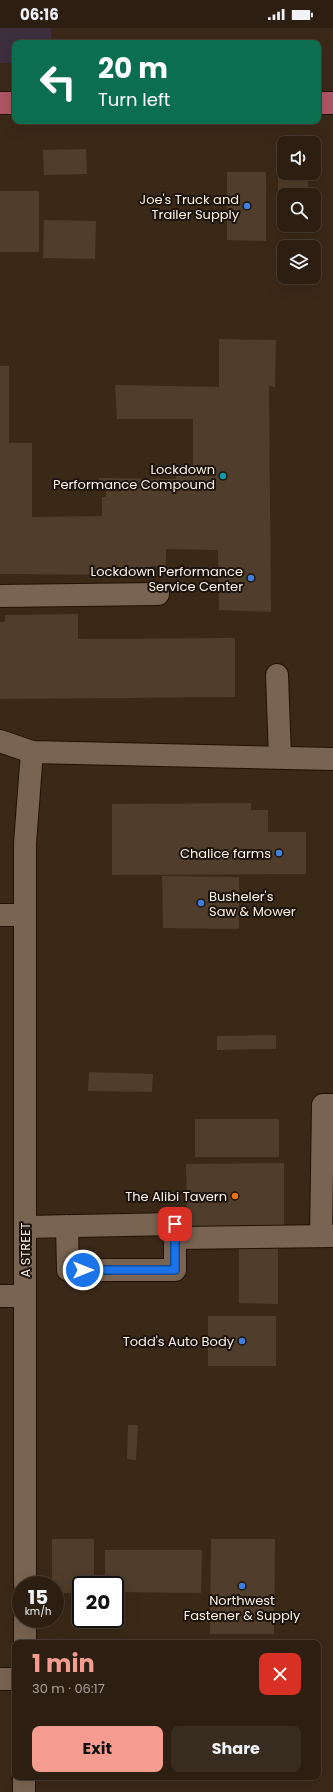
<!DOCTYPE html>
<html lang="en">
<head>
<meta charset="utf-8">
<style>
	body { margin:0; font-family:Poppins,sans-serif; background:#382c20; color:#f1f3f6; height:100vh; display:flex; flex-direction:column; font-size:15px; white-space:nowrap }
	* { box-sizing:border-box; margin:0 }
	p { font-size:13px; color:#a6a29f }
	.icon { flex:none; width:22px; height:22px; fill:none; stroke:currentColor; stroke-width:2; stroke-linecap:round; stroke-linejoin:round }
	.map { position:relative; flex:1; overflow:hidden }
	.sheet { position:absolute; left:12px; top:1612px; width:309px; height:140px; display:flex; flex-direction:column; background:#2c1f12; border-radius:8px; box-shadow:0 4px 16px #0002,0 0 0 1px #483d32 }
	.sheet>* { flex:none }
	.guide { position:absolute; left:12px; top:12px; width:309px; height:84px; border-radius:8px; box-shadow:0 4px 16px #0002,0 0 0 1px #483d32; background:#0b6e4f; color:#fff; overflow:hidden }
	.controls { position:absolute; left:277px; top:108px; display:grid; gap:8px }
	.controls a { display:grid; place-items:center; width:44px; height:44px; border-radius:8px; background:#2c1f12; box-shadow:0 4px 16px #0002,0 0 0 1px #483d32; font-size:20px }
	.speed { position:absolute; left:12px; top:1548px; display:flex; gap:8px; font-size:20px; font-weight:700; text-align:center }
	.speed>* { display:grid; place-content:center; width:52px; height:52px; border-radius:50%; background:#2c1f12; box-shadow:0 4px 16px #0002,0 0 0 1px #483d32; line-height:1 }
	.speed small { font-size:10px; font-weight:400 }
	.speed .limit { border:2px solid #111; border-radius:6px; background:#fff; color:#111 }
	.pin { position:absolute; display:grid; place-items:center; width:34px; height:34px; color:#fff; margin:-17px; border-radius:8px; box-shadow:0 2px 6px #0006 }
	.me { position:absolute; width:44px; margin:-22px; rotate:90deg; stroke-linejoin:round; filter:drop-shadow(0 0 3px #0008) }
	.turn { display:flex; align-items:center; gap:14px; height:84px; padding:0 20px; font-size:18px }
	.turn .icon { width:52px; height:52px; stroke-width:2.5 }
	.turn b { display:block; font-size:28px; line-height:34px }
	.round { display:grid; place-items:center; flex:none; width:42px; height:42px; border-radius:8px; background:#382c20 }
	.head { display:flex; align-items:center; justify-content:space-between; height:68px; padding:0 20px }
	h1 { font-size:24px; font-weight:700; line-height:30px; color:#f59c91 }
	.button { display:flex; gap:8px; margin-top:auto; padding:8px 20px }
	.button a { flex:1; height:46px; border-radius:8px; background:#f59c91; color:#111; font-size:16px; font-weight:700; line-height:46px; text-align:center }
	.button a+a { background:#382c20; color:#f1f3f6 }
	.status { display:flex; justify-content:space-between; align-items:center; height:28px; padding:0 20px; background:#2c1f12; direction:ltr }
	.status svg { height:11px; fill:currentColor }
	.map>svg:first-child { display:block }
</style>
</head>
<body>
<div class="status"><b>06:16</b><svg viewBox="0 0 49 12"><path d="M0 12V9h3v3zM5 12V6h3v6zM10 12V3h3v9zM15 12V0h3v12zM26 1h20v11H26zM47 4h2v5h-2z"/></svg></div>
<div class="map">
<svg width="333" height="1764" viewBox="0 0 333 1764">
	<rect width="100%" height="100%" fill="#3b2918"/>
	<polygon fill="#3d2f3d" points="0,0 51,0 51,15 15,15 15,35 0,35"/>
	<g fill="#503d2b">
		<polygon points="86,121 87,146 44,147 43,122"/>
		<polygon points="227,144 266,144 266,213 227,212"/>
		<polygon points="278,148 308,148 308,167 284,167 284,177 278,177"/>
		<rect x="0" y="163" width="39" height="61"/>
		<polygon points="44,192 96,193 95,231 43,230"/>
		<polygon points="219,311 276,312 275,359 269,358 271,584 219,582 218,522 166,521 166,539 151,538 150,547 0,546 0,338 9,338 9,415 32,415 32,489 102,488 102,469 106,469 106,459 99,459 99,450 176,451 176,446 193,446 193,391 117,391 115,357 219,359"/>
		<polygon points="78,586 78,611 235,610 235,669 0,671 0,594 5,594 5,587"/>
		<polygon points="251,775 251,782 268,782 268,804 306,804 306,846 112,847 112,776"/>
		<polygon points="162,848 239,849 239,901 163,900"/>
		<polygon points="276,1007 276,1021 217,1022 217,1008"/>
		<polygon points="89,1044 153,1046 152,1064 88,1063"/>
		<rect x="195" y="1091" width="84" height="38"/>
		<polygon points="284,1135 284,1198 187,1199 186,1136"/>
		<polygon points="239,1215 278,1216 278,1276 239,1275"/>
		<rect x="208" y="1288" width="68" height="50"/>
		<polygon points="128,1397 138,1397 136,1432 127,1431"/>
		<polygon points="52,1511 94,1511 94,1557 81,1557 81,1565 55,1565 55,1557 52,1557"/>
		<polygon points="211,1511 275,1511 274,1606 210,1606"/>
		<polygon points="105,1522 202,1522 201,1565 115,1564 115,1557 105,1557"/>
	</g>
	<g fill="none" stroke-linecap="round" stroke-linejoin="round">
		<g stroke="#221102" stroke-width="24">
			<g id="minor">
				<polyline points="0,568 158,566"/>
				<polyline points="277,647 280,729"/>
				<polyline points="0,713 32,724 333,731"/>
				<polyline points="0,887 25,887"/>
				<polyline points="25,1199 175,1196 175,1242 68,1242 67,1198"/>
				<polyline points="321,1208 323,1077 333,1077"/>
				<polyline points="175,1210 333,1208"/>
				<polyline points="0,1268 25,1268"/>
				<polyline points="25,1557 25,815 32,724"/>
				<polyline points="25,1591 25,1615"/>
				<polyline points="0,1651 15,1651"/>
				<polyline points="24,1764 24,1749"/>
			</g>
		</g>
		<g stroke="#221102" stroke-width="24">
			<g id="major">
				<polyline points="0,75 15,75"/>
				<polyline points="318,75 333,75"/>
			</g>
		</g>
		<use href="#minor" stroke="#796451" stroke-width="22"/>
		<use href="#major" stroke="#af5663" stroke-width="22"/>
	</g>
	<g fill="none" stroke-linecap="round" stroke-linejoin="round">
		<g stroke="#114b97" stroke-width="10">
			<polyline id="route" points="83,1242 175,1242 175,1196"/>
		</g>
		<use href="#route" stroke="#1a73e8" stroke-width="7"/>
	</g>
	<g fill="#3f7fe0" stroke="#1c140c" stroke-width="1.5">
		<circle cx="247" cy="178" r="4"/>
		<circle cx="251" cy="550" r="4"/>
		<circle cx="279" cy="825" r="4"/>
		<circle cx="201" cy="875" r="4"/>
		<circle cx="242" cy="1313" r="4"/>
		<circle cx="242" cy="1558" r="4"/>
	</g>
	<circle fill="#0f9aa8" stroke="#1c140c" stroke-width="1.5" cx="223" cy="448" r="4"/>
	<circle fill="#e8710a" stroke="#1c140c" stroke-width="1.5" cx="235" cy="1168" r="4"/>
	<g text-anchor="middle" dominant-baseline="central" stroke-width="4" stroke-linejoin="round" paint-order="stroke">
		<g font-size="13" fill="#fef1e7" stroke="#1c140c" text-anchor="end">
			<text x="239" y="171">Joe's Truck and<tspan x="239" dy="15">Trailer Supply</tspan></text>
			<text x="215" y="441">Lockdown<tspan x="215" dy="15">Performance Compound</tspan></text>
			<text x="243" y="543">Lockdown Performance<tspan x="243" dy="15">Service Center</tspan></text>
			<text x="271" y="825">Chalice farms</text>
			<text x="209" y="868" text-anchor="start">Busheler's<tspan x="209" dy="15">Saw &amp; Mower</tspan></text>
			<text x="227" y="1168">The Alibi Tavern</text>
			<text x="234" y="1313">Todd's Auto Body</text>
			<text x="242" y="1572" text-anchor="middle">Northwest<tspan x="242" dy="15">Fastener &amp; Supply</tspan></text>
		</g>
		<g font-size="13" fill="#fef1e7" stroke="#1c140c">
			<text transform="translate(25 1222) rotate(-90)">A STREET</text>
		</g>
	</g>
</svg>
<div class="controls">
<a><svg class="icon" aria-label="sound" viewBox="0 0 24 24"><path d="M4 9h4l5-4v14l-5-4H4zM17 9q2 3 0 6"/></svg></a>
<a><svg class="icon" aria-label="search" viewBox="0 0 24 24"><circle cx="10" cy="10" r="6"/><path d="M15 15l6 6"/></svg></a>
<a><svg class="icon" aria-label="layers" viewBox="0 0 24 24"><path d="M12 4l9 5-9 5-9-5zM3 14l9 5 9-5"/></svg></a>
</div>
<div class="speed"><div>15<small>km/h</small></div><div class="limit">20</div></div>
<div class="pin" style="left:175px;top:1196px;background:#d93025"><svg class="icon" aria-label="arrive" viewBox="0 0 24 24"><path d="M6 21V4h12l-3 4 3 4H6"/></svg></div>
<svg class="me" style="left:83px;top:1242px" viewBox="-20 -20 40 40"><circle r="17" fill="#1a73e8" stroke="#fff" stroke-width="3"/><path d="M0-11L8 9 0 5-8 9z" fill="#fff"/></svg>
<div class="guide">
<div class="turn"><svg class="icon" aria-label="left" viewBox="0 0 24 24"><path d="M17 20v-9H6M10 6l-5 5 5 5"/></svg><div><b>20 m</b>Turn left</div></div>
</div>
<section class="sheet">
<div class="head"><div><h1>1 min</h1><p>30 m · 06:17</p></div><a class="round" style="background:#d93025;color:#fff"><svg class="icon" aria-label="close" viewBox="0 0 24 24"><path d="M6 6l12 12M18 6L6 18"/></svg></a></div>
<div class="button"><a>Exit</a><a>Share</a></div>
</section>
</div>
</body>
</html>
